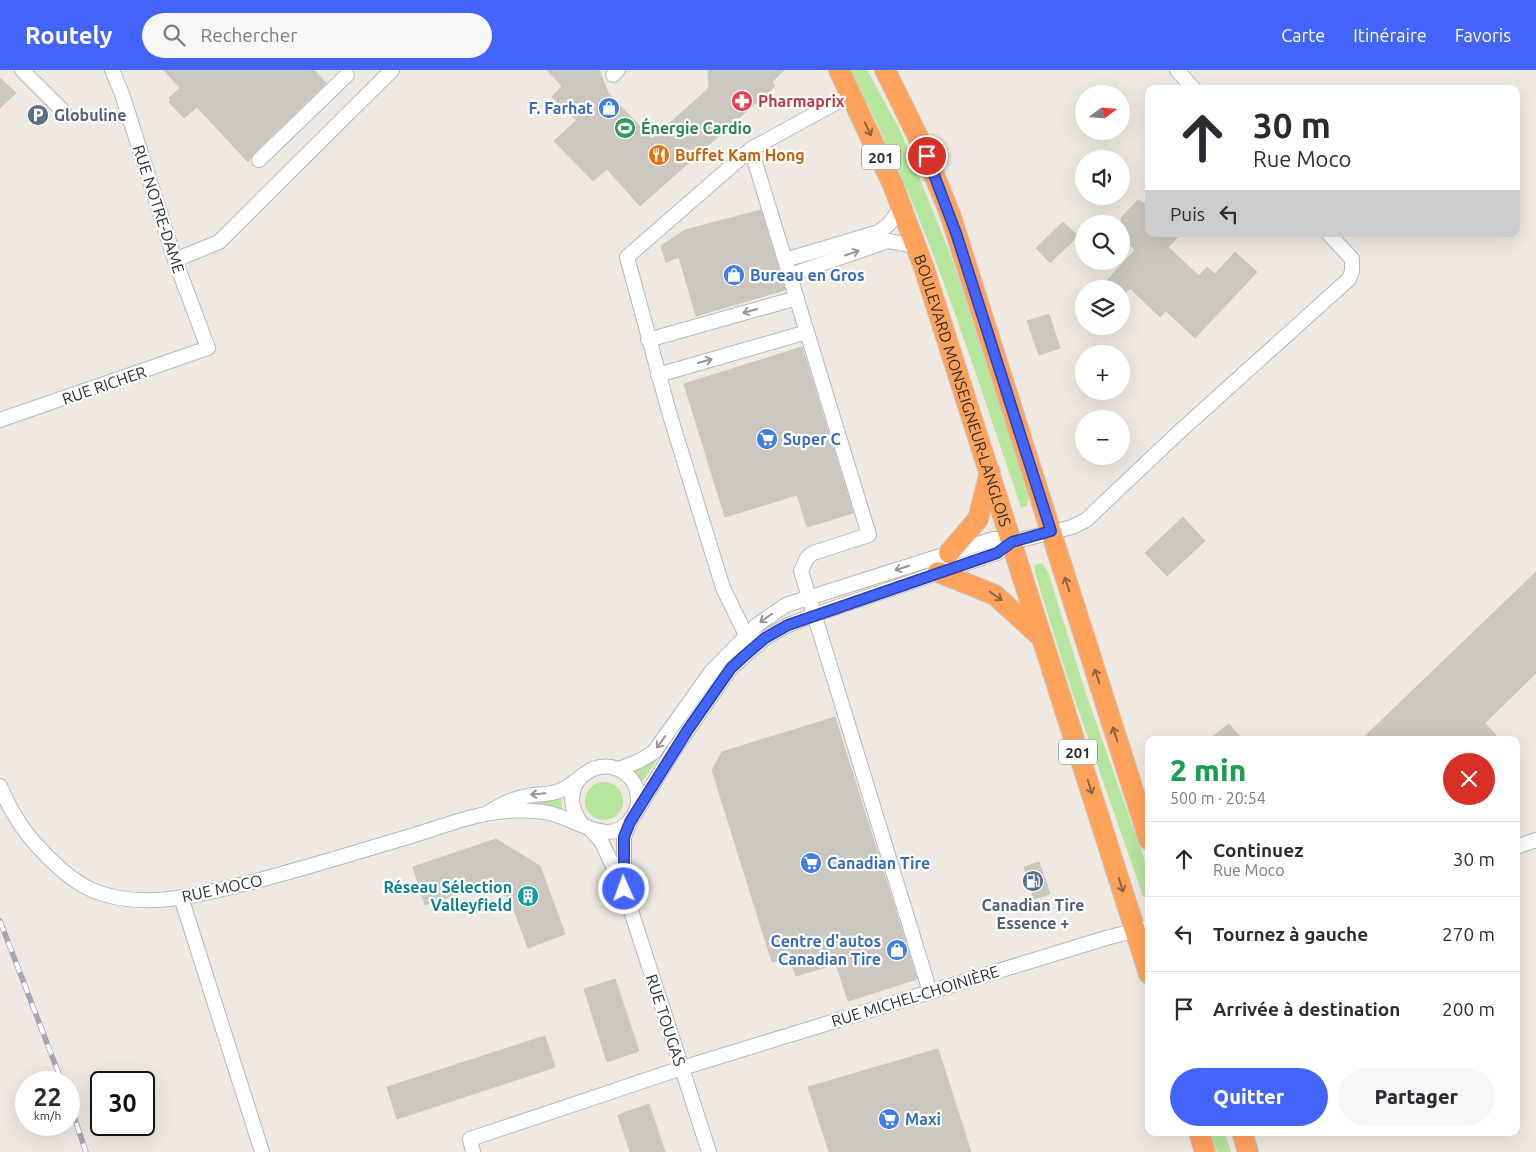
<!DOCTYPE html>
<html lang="fr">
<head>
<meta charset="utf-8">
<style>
	body { margin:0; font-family:Ubuntu,sans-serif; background:#f7f7f7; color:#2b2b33; height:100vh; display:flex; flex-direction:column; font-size:19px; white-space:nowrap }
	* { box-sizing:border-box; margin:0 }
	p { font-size:16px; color:#7c7c81 }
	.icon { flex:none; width:28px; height:28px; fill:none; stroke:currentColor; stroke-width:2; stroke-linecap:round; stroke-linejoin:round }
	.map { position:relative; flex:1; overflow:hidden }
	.drawer { position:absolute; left:1145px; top:666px; width:375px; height:400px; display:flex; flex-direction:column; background:#fff; border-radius:10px; box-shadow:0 5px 20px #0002 }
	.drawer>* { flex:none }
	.banner { position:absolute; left:1145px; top:15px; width:375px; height:152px; border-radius:10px; box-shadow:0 5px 20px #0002; background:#fff; color:#2b2b33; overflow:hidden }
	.needle { width:32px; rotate:74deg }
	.buttons { position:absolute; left:1075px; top:15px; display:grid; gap:10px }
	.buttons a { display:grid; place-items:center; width:55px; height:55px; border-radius:50%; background:#fff; box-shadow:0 5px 20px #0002; font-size:25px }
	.speed { position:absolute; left:15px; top:1001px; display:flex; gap:10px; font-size:25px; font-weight:700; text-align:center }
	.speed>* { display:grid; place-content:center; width:65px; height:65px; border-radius:50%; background:#fff; box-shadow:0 5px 20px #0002; line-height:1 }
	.speed small { font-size:12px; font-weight:400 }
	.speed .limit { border:2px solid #111; border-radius:8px; background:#fff; color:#111 }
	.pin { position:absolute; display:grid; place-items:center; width:42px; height:42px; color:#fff; margin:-21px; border:2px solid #fff; border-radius:50%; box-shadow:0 1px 5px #0007 }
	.me { position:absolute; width:55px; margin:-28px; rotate:358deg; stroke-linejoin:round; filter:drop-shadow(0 0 4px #0008) }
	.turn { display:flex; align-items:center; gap:18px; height:105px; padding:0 25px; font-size:22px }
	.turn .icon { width:65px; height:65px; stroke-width:2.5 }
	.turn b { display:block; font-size:35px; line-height:42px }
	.then { display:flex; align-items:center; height:48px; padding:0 25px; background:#0003; gap:10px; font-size:19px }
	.round { display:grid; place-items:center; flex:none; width:52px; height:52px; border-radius:26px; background:#f7f7f7 }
	.head { display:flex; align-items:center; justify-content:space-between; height:85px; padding:0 25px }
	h1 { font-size:30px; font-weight:800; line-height:38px; color:#1e9e55 }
	.cta { display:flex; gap:10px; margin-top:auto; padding:10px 25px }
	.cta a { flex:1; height:58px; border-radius:30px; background:#4264fb; color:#fff; font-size:20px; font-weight:800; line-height:58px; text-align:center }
	.cta a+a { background:#f7f7f7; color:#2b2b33 }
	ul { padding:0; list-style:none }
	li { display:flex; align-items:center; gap:15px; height:75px; padding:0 25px; border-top:1px solid #e1e1e2 }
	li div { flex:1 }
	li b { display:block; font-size:19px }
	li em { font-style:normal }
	header { display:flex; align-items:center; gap:30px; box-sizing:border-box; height:70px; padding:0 25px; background:#4264fb; color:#fff }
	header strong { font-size:24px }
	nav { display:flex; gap:28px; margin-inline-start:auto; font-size:18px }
	.search { width:350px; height:45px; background:#f7f7f7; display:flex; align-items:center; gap:12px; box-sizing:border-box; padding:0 18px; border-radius:28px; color:#7c7c81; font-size:19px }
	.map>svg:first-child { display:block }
</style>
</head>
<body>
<header>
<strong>Routely</strong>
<div class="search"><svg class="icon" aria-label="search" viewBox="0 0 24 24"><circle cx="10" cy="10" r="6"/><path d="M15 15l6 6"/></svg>Rechercher</div>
<nav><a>Carte</a><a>Itinéraire</a><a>Favoris</a></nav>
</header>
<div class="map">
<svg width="1536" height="1082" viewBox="0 0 1536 1082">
	<rect width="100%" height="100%" fill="#efe9e1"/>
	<g fill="#b6e59e">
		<path d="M849 0H867L899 58 951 186 1022 398 1029 426 1027 436 1021 437C970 289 925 137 849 0Z"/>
		<polygon points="1042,493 1048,502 1086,624 1148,800 1149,825 1143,826 1071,619 1035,503 1034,495"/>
		<polygon points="669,673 641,713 635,700 656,688"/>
		<circle cx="604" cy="731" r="19"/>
		<polygon points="561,727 562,740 508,735"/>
		<polygon points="1211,1063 1225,1063 1231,1082 1217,1082"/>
	</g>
	<g fill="#cbc7bf" stroke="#cbc5ba">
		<polygon points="164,0 314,0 326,13 253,84 248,92 197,37 184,48 169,32 171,29 169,28 180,18"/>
		<polygon points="547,0 599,0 608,23 652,69 709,18 708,0 784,0 772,12 775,16 640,136 607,99 593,111 554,71 577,50 552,27 562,16"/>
		<polygon points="0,8 16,23 0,38"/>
		<polygon points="1138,130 1149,136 1149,164 1181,164 1168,177 1199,206 1207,197 1215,204 1235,182 1257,202 1195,268 1166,241 1160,247 1130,218 1121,228 1121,219 1099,219 1135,180 1121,167 1121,148"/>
		<polygon points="761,140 785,220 696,246 679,187 666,192 661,176 685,160"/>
		<polygon points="1063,152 1078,166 1050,193 1036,178"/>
		<polygon points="1049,244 1060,278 1039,285 1027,251"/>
		<polygon points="802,277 853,443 807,457 797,425 725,447 684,314"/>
		<polygon points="1183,447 1205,471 1167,506 1145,483"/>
		<polygon points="1536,502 1536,603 1485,653 1500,670 1361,670"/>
		<polygon points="835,647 917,909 848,931 836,894 796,906 789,887 772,892 712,700 722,682"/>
		<polygon points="1229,654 1243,670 1208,670"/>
		<polygon points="496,769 540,796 565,864 528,878 510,829 487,814 425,835 413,797"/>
		<polygon points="1039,792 1050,824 1034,829 1024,797"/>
		<polygon points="615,909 639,981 607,992 584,919"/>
		<polygon points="545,966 555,997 397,1049 387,1017"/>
		<polygon points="938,979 971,1082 829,1082 808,1017"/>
		<polygon points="649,1034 665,1082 630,1082 618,1045"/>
	</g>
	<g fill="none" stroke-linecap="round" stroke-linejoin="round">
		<g stroke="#b4b7c1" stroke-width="16">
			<g id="minor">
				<polyline points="22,0 64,42"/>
				<polyline points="1177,0 1194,19"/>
				<polyline points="613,5 618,0"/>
				<polyline points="751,79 869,465 813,483 807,488 801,501 930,922"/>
				<polyline points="259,90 347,5"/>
				<polyline points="175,190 219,172 392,0"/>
				<polyline points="785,190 879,162 889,154 902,137"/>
				<polyline points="790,205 888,171 916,176"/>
				<polyline points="648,270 797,228"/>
				<polyline points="658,305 807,262"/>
				<polyline points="0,350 208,278 175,190 122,24 112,0"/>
				<polyline points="757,575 746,565 723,518 669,342 627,187 751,79 852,24"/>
				<polyline points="619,699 639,691 654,682 711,602 757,555 786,535 994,469 1012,472"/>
				<path d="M579 709C568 724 571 740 582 754"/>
				<path d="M0 716C4 725 8 735 14 744 28 770 65 808 92 820 141 841 199 825 248 813 303 799 357 782 411 766 435 759 460 749 485 744 504 740 529 739 549 743 575 748 610 779 631 749 639 739 640 726 635 715 631 707 623 700 615 698 589 690 579 714 559 721 549 725 537 724 527 726 511 729 499 735 486 744"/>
				<polyline points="635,744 676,677 731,598 765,568 788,555 814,545 997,483 1012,472 1072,457 1086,450 1178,363 1349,209 1352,201 1352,189 1329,164"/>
				<polyline points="591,760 601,771 624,819 709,1082"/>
				<polyline points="1516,777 1536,770"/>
				<polyline points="624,813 624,767 630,752"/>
				<polyline points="181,827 262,1082"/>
				<polyline points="473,1082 470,1069 682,998 1106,868 1149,857"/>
			</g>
		</g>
		<g stroke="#c9c9c9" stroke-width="22">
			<g id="highway">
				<path id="s1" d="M839 0 893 115 924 198 1149 904"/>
				<polyline points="885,0 922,75 950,144 1149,770"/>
				<polyline points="949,483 978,449 990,402"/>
				<polyline points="938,502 995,525 1042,568"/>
				<polyline points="1199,1062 1205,1082"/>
				<polyline points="1242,1062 1248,1082"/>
			</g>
		</g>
		<use href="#minor" stroke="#fff" stroke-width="14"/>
		<use href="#highway" stroke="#ffa35c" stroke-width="20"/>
		<g stroke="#a3a6b8" stroke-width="5.5">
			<g id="rail">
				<polyline points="0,851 62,1012"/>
				<polyline points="69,1032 86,1082"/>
			</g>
		</g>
		<use href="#rail" stroke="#fff" stroke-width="4" stroke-dasharray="11" stroke-linecap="butt"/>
	</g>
	<defs><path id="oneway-shaft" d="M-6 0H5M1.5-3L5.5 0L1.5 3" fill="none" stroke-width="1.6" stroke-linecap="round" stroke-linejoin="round" transform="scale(1.25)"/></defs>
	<g stroke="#8c6343">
		<use href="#oneway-shaft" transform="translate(868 59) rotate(65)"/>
		<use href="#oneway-shaft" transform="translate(1067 514) rotate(-108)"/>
		<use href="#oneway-shaft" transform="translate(996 526) rotate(35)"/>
		<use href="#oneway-shaft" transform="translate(1097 606) rotate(-108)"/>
		<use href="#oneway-shaft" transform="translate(1115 664) rotate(-108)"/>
		<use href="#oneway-shaft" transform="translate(1090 717) rotate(72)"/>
		<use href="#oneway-shaft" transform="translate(1121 815) rotate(72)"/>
	</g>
	<g stroke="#969696">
		<use href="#oneway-shaft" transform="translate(852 183) rotate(-19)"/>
		<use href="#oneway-shaft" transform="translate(750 241) rotate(164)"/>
		<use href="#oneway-shaft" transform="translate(705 291) rotate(-16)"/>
		<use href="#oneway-shaft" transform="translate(902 498) rotate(162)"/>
		<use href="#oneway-shaft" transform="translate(766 548) rotate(145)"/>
		<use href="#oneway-shaft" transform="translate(661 672) rotate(126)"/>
		<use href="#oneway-shaft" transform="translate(538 724) rotate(175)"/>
	</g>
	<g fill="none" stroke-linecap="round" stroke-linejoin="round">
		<g stroke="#2b41a3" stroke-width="12">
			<polyline id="route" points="624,819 624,767 630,752 687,661 731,598 743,587 765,568 788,555 997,483 1012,472 1051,461 956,163 927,86"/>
		</g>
		<use href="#route" stroke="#4264fb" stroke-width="9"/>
	</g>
	<defs>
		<g id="pharmacy-disc" transform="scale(1.125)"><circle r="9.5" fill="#e0444e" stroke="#fff"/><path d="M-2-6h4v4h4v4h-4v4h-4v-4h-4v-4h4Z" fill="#fff"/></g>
		<g id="shop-disc" transform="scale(1.125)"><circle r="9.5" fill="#3f7fe0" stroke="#fff"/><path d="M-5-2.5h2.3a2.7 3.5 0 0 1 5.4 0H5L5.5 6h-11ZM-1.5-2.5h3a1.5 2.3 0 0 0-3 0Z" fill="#fff"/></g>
		<g id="parking-disc" transform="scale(1.125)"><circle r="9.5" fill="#5c6f8a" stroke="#fff"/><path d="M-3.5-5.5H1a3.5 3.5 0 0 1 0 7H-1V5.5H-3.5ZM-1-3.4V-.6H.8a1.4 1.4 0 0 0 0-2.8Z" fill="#fff"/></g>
		<g id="stadium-disc" transform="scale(1.125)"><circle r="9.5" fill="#2e9e5b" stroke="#fff"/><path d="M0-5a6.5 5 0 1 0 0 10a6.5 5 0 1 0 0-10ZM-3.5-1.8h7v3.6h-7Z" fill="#fff"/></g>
		<g id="restaurant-disc" transform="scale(1.125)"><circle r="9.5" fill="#e8710a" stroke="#fff"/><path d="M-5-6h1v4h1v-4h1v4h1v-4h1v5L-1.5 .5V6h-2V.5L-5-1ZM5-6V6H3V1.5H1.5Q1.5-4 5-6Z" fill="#fff"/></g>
		<g id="supermarket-disc" transform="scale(1.125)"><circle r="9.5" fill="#3f7fe0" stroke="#fff"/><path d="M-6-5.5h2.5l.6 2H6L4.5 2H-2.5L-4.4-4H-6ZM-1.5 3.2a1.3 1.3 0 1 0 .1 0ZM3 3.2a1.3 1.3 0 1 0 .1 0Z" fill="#fff"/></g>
		<g id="fuel-disc" transform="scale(1.125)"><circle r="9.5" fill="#5c6f8a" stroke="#fff"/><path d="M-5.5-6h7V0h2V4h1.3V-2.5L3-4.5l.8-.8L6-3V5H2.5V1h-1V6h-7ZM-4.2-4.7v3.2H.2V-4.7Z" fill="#fff"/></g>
		<g id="building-disc" transform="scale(1.125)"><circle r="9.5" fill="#0f9aa8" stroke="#fff"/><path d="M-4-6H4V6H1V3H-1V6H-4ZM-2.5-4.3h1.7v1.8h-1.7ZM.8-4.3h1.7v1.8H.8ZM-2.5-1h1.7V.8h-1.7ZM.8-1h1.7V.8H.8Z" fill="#fff"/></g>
	</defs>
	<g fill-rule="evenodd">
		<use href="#pharmacy-disc" x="742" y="31"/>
		<use href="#shop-disc" x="609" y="38"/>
		<use href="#parking-disc" x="38" y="45"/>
		<use href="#stadium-disc" x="625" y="58"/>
		<use href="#restaurant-disc" x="659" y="85"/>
		<use href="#shop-disc" x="734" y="205"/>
		<use href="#supermarket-disc" x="767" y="369"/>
		<use href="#supermarket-disc" x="811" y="793"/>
		<use href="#fuel-disc" x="1033" y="811"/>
		<use href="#building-disc" x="528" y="826"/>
		<use href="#shop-disc" x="897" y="880"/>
		<use href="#supermarket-disc" x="889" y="1049"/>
	</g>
	<g text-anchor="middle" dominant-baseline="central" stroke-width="4.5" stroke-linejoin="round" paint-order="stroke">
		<g fill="#fff" stroke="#6d6d6d" stroke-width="1">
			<rect x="862" y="74.5" width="38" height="25" rx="4"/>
			<rect x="1059" y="669.5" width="38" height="25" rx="4"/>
		</g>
		<g font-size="15" font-weight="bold" fill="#2e2e2e">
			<text x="881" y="87">201</text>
			<text x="1078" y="682">201</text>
		</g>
		<g font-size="16" font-weight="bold" fill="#be3a42" stroke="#fff" text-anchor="start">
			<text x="758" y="31">Pharmaprix</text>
		</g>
		<g font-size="16" font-weight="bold" fill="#366cbe" stroke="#fff" text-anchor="start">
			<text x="593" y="38" text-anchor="end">F. Farhat</text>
			<text x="750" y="205">Bureau en Gros</text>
			<text x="783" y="369">Super C</text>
			<text x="827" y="793">Canadian Tire</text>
			<text x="881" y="871" text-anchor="end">Centre d'autos<tspan x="881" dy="18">Canadian Tire</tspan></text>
			<text x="905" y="1049">Maxi</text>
		</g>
		<g font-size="16" font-weight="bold" fill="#4e5e75" stroke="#fff" text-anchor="start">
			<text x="54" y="45">Globuline</text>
			<text x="1033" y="835" text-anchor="middle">Canadian Tire<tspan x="1033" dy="18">Essence +</tspan></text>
		</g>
		<g font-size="16" font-weight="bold" fill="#27864d" stroke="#fff" text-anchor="start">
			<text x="641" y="58">Énergie Cardio</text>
		</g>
		<g font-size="16" font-weight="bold" fill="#c56008" stroke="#fff" text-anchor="start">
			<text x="675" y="85">Buffet Kam Hong</text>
		</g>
		<g font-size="16" fill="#2e2e2e" stroke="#fff">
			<text transform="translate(159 139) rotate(72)">RUE NOTRE-DAME</text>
			<text transform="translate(104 315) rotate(-19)">RUE RICHER</text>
			<text stroke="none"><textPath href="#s1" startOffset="344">BOULEVARD MONSEIGNEUR-LANGLOIS</textPath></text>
			<text transform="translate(222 818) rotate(-12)">RUE MOCO</text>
			<text transform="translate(915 926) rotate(-17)">RUE MICHEL-CHOINIÈRE</text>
			<text transform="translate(666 950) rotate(72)">RUE TOUGAS</text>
		</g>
		<g font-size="16" font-weight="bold" fill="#0d838f" stroke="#fff" text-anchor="end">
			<text x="512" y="817">Réseau Sélection<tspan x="512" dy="18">Valleyfield</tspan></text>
		</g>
	</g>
</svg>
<div class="buttons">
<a><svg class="needle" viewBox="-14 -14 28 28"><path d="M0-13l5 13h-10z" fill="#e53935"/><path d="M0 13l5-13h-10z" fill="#7c7c81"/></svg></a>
<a><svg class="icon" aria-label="sound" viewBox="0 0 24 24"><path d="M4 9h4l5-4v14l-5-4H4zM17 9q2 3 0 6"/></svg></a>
<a><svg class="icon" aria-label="search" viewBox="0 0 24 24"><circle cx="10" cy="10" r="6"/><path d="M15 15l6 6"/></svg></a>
<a><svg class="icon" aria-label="layers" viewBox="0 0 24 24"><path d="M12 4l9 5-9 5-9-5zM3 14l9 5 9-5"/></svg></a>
<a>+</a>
<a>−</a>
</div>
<div class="speed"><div>22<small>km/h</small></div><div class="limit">30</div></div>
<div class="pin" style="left:927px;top:86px;background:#d93025"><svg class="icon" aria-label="arrive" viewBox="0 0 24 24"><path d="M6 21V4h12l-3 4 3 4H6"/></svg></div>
<svg class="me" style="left:624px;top:819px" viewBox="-20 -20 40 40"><circle r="17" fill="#4264fb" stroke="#fff" stroke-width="3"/><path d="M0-11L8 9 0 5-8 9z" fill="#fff"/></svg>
<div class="banner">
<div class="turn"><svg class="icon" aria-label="ahead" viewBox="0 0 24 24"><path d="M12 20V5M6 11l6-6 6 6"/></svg><div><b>30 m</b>Rue Moco</div></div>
<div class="then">Puis<svg class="icon" aria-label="left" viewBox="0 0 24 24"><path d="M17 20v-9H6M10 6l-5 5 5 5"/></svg></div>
</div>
<section class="drawer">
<div class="head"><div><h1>2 min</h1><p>500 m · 20:54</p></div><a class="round" style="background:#d93025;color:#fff"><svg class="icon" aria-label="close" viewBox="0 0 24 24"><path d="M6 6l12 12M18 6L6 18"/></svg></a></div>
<ul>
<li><svg class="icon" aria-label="ahead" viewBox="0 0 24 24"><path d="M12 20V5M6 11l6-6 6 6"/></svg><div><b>Continuez</b><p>Rue Moco</p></div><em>30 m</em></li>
<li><svg class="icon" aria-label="left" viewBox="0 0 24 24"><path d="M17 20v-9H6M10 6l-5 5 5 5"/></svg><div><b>Tournez à gauche</b></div><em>270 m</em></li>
<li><svg class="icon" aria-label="arrive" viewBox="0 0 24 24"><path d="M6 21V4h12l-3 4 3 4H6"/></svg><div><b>Arrivée à destination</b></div><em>200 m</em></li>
</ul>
<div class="cta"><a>Quitter</a><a>Partager</a></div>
</section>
</div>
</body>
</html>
